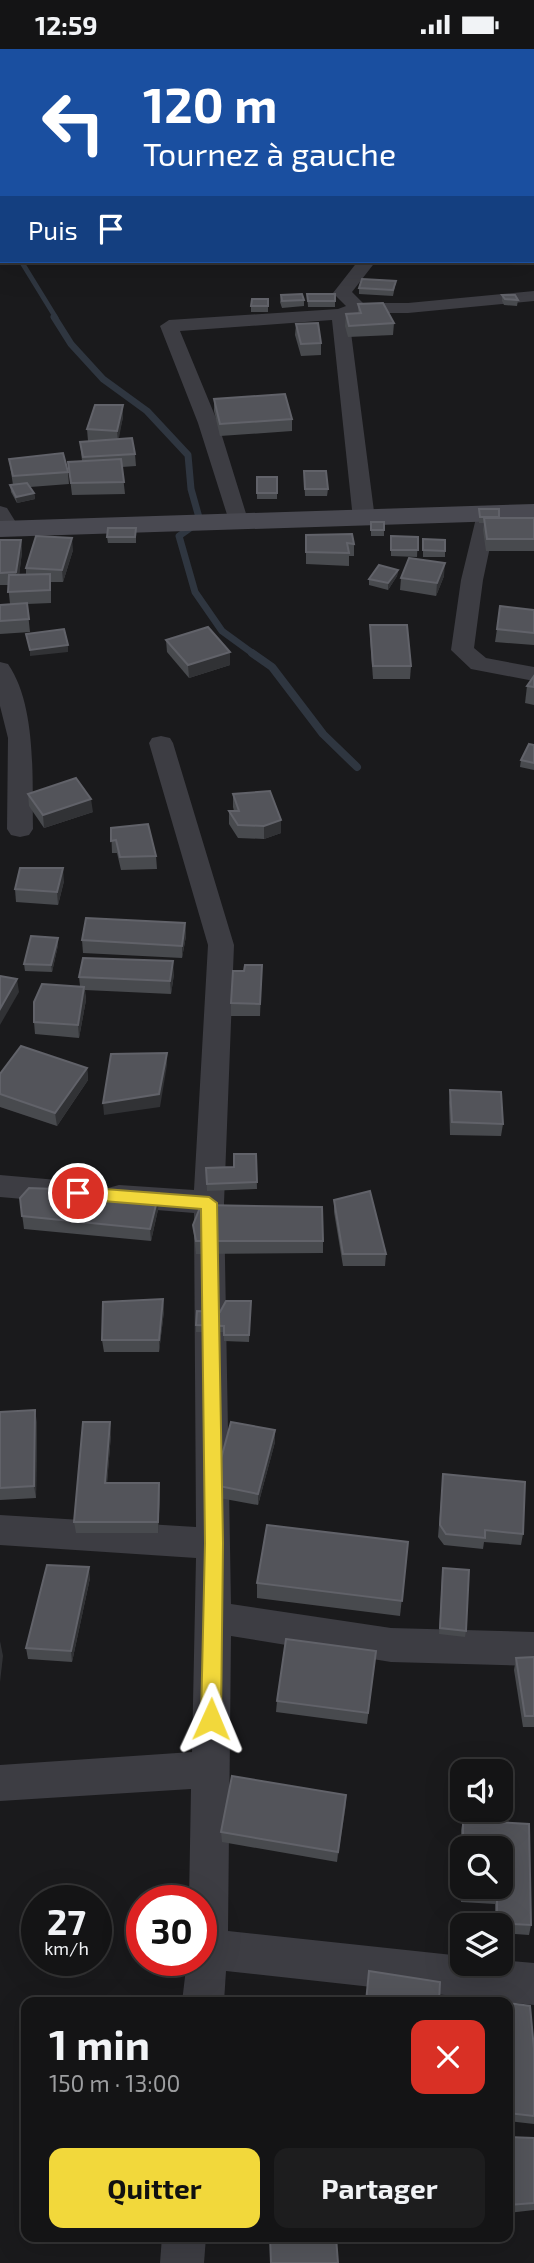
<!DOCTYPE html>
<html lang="fr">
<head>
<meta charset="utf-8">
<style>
	body { margin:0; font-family:"Exo 2",sans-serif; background:#1d1d1e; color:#f1f3f6; height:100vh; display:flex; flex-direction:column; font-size:26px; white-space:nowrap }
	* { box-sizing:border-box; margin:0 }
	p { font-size:23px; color:#9d9ea0 }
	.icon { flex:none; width:38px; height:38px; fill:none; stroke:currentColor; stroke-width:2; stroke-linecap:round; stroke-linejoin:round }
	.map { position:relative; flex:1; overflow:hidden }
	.panel { position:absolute; left:21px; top:1948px; width:492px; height:245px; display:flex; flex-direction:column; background:#141415; border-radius:14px; box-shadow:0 7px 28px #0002,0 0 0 2px #333334 }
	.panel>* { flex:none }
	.banner { position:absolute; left:0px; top:0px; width:536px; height:214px; box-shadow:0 7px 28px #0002,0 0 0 2px #333334; background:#1a4fa0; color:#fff; overflow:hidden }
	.fabs { position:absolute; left:450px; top:1710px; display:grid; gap:14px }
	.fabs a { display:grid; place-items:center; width:63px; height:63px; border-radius:14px; background:#141415; box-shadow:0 7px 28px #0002,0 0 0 2px #333334; font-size:35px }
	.speed { position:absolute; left:21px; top:1836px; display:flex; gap:14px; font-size:35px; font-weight:700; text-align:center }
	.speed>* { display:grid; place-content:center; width:91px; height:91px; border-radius:50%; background:#141415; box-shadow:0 7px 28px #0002,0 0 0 2px #333334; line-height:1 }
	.speed small { font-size:18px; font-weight:400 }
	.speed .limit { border:10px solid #d22; background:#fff; color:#111 }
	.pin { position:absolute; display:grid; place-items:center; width:60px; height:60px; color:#fff; margin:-30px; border:4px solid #fff; border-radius:50%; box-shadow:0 2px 7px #0007 }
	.me { position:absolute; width:77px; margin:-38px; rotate:1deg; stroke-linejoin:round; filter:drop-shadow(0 0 5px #0008) }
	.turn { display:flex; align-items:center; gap:24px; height:147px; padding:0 28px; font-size:32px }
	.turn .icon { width:91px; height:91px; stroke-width:2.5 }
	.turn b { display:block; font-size:49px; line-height:60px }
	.then { display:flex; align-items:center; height:66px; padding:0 28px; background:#0003; gap:14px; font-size:26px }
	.round { display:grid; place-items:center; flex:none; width:74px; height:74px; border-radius:14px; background:#1d1d1e }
	.summary { display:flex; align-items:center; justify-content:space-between; height:119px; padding:0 28px }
	h1 { font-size:42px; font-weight:700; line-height:52px }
	.button { display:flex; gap:14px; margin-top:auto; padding:14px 28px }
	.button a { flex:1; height:80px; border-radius:14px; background:#f2d83b; color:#111; font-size:28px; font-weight:700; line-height:80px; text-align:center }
	.button a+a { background:#1d1d1e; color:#f1f3f6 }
	.status { display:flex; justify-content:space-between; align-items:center; height:49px; padding:0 35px; background:#141415; direction:ltr }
	.status svg { height:19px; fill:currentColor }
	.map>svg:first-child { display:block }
</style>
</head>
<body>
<div class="status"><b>12:59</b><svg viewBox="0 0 49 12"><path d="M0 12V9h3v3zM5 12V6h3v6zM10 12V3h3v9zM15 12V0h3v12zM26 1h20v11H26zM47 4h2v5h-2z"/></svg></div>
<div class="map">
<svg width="534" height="2214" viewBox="0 0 534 2214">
	<rect width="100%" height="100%" fill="#1a1a1c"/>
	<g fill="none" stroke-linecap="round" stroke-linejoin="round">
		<g stroke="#2f3640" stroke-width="5">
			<polyline points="0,177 2,180"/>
			<polyline points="21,212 56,269"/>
		</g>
		<polyline stroke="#2f3640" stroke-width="7" points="54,268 71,295 103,330 147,362 188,406 191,440 200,472 179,487 195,543 222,582 255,606"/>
		<polyline stroke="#2f3640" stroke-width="8" points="252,604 272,618 323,685 357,718"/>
		<g fill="#3d3d43" fill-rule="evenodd">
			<rect x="401" y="0" width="14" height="2"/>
			<polygon points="358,212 376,212 352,243 363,254 408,254 534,242 534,252 408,264 360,264 349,268 375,470 371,474 357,474 353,470 332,271 180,282 218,374 248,471 244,475 230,475 198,374 160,277 169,271 338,260 346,257 333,244"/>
			<polygon points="0,457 7,459 20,480 16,484 9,486 0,482"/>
			<polygon points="487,459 494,461 497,465 483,531 474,599 486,609 534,618 534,632 471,620 451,601 461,531 477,465 480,461"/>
			<path d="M0 613 8 615C37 657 32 731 33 780L29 786 20 788 11 786 7 780 8 689 0 657Z"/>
			<polygon points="161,687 170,689 173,694 234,896 224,1154 231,1555 391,1579 534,1583 534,1617 391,1613 231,1587 228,1882 462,1907 462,1914 500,1914 500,1911 534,1914 534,1956 226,1922 224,1953 182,1953 187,1911 201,1911 201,1852 189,1852 191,1740 0,1752 0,1716 192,1703 196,1509 0,1496 0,1466 196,1478 194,1164 119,1158 108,1155 104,1147 108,1139 119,1136 194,1141 208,896 149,694 152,689"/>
			<polygon points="0,1126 69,1132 80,1135 84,1143 80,1151 69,1154 0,1148"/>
			<polygon points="162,2188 206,2188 204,2214 160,2214"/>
		</g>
		<polygon fill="#494951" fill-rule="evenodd" points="534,455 534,471 0,488 0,472"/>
	</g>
	<g fill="#484a4e" fill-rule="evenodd">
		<rect x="313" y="0" width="25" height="2"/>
		<polygon points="396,232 393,247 359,245 359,239"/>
		<polygon points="307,245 335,245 335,258 308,258"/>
		<polygon points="281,246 304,251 304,257 282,259 280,253"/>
		<polygon points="502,246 518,251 517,257 504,256 502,252"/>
		<polygon points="268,250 268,263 251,263 251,257"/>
		<polygon points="358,255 394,274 393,286 348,288 345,277 346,265 358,264"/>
		<polygon points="296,275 321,294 321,306 301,307 295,286"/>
		<polygon points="214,350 292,370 292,382 220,387 214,362"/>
		<polygon points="123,356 123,368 118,390 135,405 136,417 122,418 125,445 72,446 68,413 82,412 80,393 94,392 88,392 87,380"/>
		<polygon points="9,410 68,423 69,435 30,438 34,444 35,450 17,454 11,443 10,436 13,436"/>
		<polygon points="304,422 328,440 327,447 305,447"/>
		<rect x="257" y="428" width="20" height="22"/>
		<polygon points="479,460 499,469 534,469 534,502 486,502 483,481 484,474 479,474"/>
		<polygon points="371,473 384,481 384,487 371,487"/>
		<polygon points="136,479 136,494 108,494 107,488"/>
		<polygon points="306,486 354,495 354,507 349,507 349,517 306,515"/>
		<polygon points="391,487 418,488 417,508 391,507"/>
		<polygon points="423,490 445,491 445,508 423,508"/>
		<polygon points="0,491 21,491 22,503 19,526 26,526 26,519 73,501 63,533 51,533 51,554 27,555 30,583 0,585 0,556 10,555 8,536 0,536"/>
		<polygon points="398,521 397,527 388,541 369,536 369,530"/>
		<polygon points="444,527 436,547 400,541 401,529"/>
		<polygon points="534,561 534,596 495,593 497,580"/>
		<polygon points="370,576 411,617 410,630 373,630 370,588"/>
		<polygon points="166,591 230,603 230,616 189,629 167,603"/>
		<polygon points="534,627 534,656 525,654 527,637"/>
		<polygon points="534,696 534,721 520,718 521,711"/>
		<polygon points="28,745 93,763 44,779 29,757"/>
		<polygon points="233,745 281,784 264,790 238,789 229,775 229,762 234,762 233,758"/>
		<polygon points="111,779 156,807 157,820 121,821 117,804 112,804"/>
		<polygon points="64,832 58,856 16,853 15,840"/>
		<polygon points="185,874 186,887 182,909 83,904 82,891"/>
		<polygon points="58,896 52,923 25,922 24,915"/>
		<polygon points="262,916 260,967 231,967 231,954 244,922"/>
		<polygon points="174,925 171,945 85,941 86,951 79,989 35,985 34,973 80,937 79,928"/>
		<polygon points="87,1019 88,1031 57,1077 0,1058 0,1025"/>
		<polygon points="450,1041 503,1075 501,1087 450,1086 449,1054"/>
		<polygon points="256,1105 257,1140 207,1142 206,1119 234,1118"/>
		<polygon points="159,1144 159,1156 151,1192 24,1180 20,1149"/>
		<polygon points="334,1151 386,1205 385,1217 343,1217 334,1163"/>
		<polygon points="193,1176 323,1192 323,1204 196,1205"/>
		<polygon points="163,1250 164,1262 159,1303 104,1303 102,1291"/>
		<polygon points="251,1252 249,1293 224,1292 224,1283 196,1283 196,1276 220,1263"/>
		<polygon points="0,1363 37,1373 36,1449 0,1451"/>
		<polygon points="275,1381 275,1393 258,1456 214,1448 214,1436"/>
		<polygon points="111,1385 107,1434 160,1446 158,1484 76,1484 74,1473"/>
		<polygon points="443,1425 523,1485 521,1496 484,1493 483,1500 444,1496 438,1488"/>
		<polygon points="408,1493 400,1567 257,1549 257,1534"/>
		<polygon points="442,1526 466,1582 465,1588 439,1585"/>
		<polygon points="90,1529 72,1613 28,1610 26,1599"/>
		<polygon points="376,1602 367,1675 276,1663 277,1652"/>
		<polygon points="534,1608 534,1678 523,1678 514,1621 516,1609"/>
		<polygon points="346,1746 337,1813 222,1793 221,1783"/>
		<path d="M463 1771 529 1775 531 1876 529 1886 500 1884V1876H495V1855L461 1853V1781ZM462 1799H500V1838H462Z"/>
		<polygon points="508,1954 534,2000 534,2075 508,2072"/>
		<polygon points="508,2088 534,2089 534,2161 508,2164"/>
		<polygon points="417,2188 458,2188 457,2188 417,2191"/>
	</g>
	<g fill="#313235">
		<polygon points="123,356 123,368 118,394 117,382"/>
		<polygon points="34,444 35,450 17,454 16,448"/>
		<polygon points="72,489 73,501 63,533 62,521"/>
		<polygon points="21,491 22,503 18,536 16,523"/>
		<polygon points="445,514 444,527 436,547 437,534"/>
		<polygon points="398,521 397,527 388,541 388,534"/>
		<polygon points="68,596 68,603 30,607 30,601"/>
		<polygon points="230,603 230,616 189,629 188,616"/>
		<polygon points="91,750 93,763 44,779 43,766"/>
		<polygon points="281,771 281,784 264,790 264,777"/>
		<polygon points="63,819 64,832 58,856 57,843"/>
		<polygon points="185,874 186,887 182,909 182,897"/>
		<polygon points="58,889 58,896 52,923 51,916"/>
		<polygon points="173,912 174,925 171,945 170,932"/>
		<polygon points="17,930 19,943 0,976 0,960"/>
		<polygon points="84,938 86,951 79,989 78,976"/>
		<polygon points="167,1004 167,1016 160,1058 104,1066 103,1054"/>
		<polygon points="87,1019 88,1031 57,1077 55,1064"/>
		<polygon points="159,1144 159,1156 151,1192 150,1180"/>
		<polygon points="163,1250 164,1262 159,1303 159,1291"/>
		<polygon points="35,1361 37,1373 36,1449 34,1437"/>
		<polygon points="110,1373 111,1385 106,1446 105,1434"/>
		<polygon points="275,1381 275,1393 258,1456 258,1445"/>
		<polygon points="159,1434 160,1446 158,1484 158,1473"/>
		<polygon points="89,1518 90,1529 72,1613 71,1602"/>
		<polygon points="0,1592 3,1607 0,1633"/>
		<polygon points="346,1746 346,1756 337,1813 338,1803"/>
	</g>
	<g fill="#53545a" stroke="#616269" stroke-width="2">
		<polygon points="362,230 396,232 393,241 359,239"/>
		<polygon points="302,245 304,251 282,252 281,246"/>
		<polygon points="307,245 335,245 335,252 308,252"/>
		<polygon points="502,246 515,246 518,251 505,250"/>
		<polygon points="252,250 268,250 268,257 251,257"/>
		<polygon points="383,254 394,274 349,277 346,265 361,264 358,255"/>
		<polygon points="318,274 321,294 301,295 296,275"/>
		<polygon points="285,345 292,370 220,375 214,350"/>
		<polygon points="95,356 123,356 117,382 87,380"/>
		<polygon points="132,389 135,405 83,408 80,393"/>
		<polygon points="63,404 68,423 13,427 9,410"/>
		<polygon points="121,410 124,433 71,434 68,413"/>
		<polygon points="304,422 326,422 328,440 305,440"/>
		<rect x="257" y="428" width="20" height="16"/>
		<polygon points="27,434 34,444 16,448 10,436"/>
		<polygon points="479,460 499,460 499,468 480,468"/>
		<polygon points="484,469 534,469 534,490 487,490"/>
		<rect x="371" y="473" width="13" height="8"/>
		<polygon points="108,479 136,479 135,488 107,488"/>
		<polygon points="352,485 354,495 347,494 349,504 306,503 306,486"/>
		<polygon points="36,487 72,489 62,521 26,519"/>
		<polygon points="391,487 418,488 418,501 391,501"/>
		<polygon points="423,490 445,491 445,502 423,501"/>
		<polygon points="0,491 21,491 16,523 0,524"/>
		<polygon points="409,509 445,514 437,534 401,529"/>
		<polygon points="379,516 398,521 388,534 369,530"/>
		<polygon points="50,525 50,541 8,543 9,526"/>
		<polygon points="27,554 29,570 0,572 0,556"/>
		<polygon points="500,557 534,561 534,584 497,580"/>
		<polygon points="370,576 407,576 411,617 373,617"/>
		<polygon points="208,578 230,603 188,616 166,591"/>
		<polygon points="64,580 68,596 30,601 26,585"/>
		<polygon points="534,627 534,638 527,637"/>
		<polygon points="529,695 534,696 534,714 521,711"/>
		<polygon points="76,729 91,750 43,766 28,745"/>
		<polygon points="270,742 281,771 264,777 238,776 229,762 239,762 233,745"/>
		<polygon points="148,775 156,807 120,808 116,791 111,792 111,779"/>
		<polygon points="20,819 63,819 57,843 15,840"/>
		<polygon points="86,869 185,874 182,897 82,891"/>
		<polygon points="31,887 58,889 51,916 24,915"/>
		<polygon points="83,909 173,912 170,932 79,928"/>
		<polygon points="245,916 262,916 260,955 231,954 233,922 244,922"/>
		<polygon points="0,927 17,930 0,960"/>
		<polygon points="42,935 84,938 78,976 34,973 34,953"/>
		<polygon points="21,997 87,1019 55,1064 0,1045 0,1025"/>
		<polygon points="167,1004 159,1045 103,1054 111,1005"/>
		<polygon points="450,1041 501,1043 503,1075 452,1073"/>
		<polygon points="234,1105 256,1105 257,1133 207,1135 206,1119 234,1118"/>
		<polygon points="29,1139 159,1144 150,1180 22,1167 20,1149"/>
		<polygon points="370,1142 386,1205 343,1205 334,1151"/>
		<polygon points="201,1156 322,1158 323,1192 196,1192 193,1176"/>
		<polygon points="163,1250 159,1291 102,1291 103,1253"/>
		<polygon points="226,1252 251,1252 249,1286 224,1286 224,1277 196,1276 197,1262 220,1263"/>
		<polygon points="35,1361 34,1437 0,1439 0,1363"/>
		<polygon points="83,1373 110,1373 105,1434 159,1434 158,1473 74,1473"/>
		<polygon points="231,1373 275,1381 258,1445 214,1436"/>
		<polygon points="443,1425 525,1433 523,1485 485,1481 485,1489 446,1485 440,1476"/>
		<polygon points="267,1476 408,1493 402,1552 257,1534"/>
		<polygon points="47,1516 89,1518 71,1602 26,1599"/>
		<polygon points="443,1519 469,1521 466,1582 440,1579"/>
		<polygon points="286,1590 376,1602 368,1664 277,1652"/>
		<polygon points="534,1608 534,1667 525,1667 516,1609"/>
		<polygon points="232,1727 346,1746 338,1803 221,1783"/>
		<polygon points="463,1771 529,1775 531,1876 497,1874 497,1845 463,1843 463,1838 500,1838 500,1799 463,1799"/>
		<polygon points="369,1922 440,1933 439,1953 366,1953"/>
		<polygon points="473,1951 495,1953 473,1953"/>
		<polygon points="508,1954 530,1957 534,2000 534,2067 508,2064"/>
		<polygon points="508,2088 534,2089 534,2154 508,2156"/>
		<polygon points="270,2188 336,2188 338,2214 271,2214"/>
	</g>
	<polygon fill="#f2d83b" stroke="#9d8c26" stroke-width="2" points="78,1138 209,1148 217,1154 223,1494 221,1670 218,1676 211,1679 204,1676 201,1670 205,1494 201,1160 78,1150 70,1144"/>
</svg>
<div class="fabs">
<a><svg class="icon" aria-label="sound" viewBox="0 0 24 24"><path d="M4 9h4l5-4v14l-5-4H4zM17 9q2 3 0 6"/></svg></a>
<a><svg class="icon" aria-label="search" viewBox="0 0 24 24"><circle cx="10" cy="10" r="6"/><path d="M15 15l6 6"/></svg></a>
<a><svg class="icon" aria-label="layers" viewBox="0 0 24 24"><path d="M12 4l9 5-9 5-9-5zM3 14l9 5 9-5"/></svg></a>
</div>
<div class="speed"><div>27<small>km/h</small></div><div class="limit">30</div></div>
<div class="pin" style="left:78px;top:1144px;background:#d93025"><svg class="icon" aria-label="arrive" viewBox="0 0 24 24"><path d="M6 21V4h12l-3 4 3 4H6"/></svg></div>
<svg class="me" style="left:211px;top:1670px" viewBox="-20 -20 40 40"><path d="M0-17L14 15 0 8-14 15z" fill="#f2d83b" stroke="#fff" stroke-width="4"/></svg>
<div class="banner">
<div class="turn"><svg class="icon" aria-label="left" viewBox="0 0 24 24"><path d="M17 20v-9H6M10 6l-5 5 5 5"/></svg><div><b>120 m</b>Tournez à gauche</div></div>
<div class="then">Puis<svg class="icon" aria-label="arrive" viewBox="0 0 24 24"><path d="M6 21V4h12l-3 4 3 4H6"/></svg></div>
</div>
<section class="panel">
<div class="summary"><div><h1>1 min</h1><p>150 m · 13:00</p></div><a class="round" style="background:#d93025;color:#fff"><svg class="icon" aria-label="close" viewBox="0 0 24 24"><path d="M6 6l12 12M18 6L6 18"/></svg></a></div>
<div class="button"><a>Quitter</a><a>Partager</a></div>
</section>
</div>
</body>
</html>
